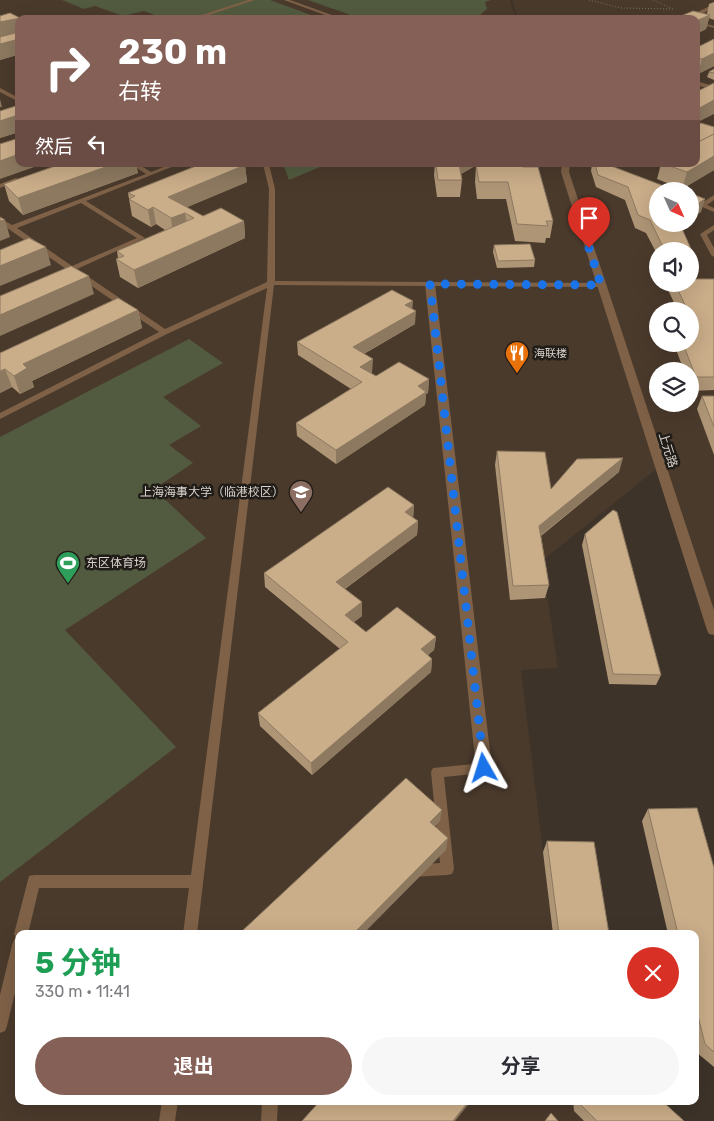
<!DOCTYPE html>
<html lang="zh">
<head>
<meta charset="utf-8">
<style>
	body { margin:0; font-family:Rubik,"Noto Sans SC",sans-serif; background:#f7f7f7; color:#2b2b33; height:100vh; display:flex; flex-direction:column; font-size:19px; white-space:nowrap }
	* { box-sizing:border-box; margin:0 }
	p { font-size:16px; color:#7c7c81 }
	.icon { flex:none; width:28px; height:28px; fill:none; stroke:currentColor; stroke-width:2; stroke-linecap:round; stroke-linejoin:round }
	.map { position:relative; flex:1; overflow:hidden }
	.side { position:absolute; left:15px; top:930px; width:684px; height:175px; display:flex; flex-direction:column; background:#fff; border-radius:10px; box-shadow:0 5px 20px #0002 }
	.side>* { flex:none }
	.guide { position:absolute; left:15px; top:15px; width:685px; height:152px; border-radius:10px; box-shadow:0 5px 20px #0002; background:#856057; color:#fff; overflow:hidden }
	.needle { width:32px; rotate:135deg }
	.buttons { position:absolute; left:649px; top:182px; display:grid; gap:10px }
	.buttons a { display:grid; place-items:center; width:50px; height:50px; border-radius:50%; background:#fff; box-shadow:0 5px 20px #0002; font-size:25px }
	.pin { position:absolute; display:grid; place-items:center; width:42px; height:42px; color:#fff; margin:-51px -21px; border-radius:50% 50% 50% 0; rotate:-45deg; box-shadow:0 0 5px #0007 }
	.pin .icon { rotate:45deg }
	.me { position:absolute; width:55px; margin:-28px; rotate:354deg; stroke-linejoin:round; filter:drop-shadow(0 0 4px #0008) }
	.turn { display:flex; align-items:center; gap:18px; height:105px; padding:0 20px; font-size:22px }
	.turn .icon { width:65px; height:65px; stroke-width:2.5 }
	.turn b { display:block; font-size:35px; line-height:42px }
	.then { display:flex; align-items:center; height:48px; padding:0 20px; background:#0003; gap:10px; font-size:19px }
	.round { display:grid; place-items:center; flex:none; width:52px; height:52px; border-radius:26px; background:#f7f7f7 }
	.summary { display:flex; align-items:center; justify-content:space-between; height:85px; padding:0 20px }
	h1 { font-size:30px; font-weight:700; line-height:38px; color:#1e9e55 }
	.button { display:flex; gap:10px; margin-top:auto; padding:10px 20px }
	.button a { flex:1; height:58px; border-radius:30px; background:#856057; color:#fff; font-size:20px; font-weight:700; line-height:58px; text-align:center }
	.button a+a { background:#f7f7f7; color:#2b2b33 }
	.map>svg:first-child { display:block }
</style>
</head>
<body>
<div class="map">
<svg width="714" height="1121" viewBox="0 0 714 1121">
	<rect width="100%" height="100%" fill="#3d3329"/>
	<g fill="#4a3a2c" fill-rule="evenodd">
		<polygon points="0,0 510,0 516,19 19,19 19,164 561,164 660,466 542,561 558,668 521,670 553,934 19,934 19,1101 573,1101 574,1111 584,1121 0,1121"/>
		<path d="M512 0H714V612L565 164H696V19H518ZM658 191H690V224H658ZM658 251H690V284H658ZM658 311H690V344H658ZM658 371H690V404H658Z"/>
	</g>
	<g fill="#525b3f">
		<polygon points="62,0 270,0 322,19 165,19 144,11 123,16 95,6 84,9"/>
		<polygon points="308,0 491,0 485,2 487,9 475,19 362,19"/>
		<polygon points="283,164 327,164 289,180"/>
		<polygon points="189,339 223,363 163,397 201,426 169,445 193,463 154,489 206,538 65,630 176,747 0,882 0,437"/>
	</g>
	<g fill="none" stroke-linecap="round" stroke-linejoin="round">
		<g stroke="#786f66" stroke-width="1" stroke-dasharray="1 2" stroke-linecap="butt">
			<polyline points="589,0 621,8 675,9"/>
			<polyline points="653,0 671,8"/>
		</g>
		<g fill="#7e6147" fill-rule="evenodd">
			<polygon points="248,0 255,0 197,19 189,19"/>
			<polygon points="284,0 290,0 343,19 336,19"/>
			<polygon points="696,21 714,26 714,28 696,23"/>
			<polygon points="0,88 19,98 19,102 0,92"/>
			<path d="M131 164H138L151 172 171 164H179L86 201 145 238 77 269 165 329 267 282 269 189 263 164H269L275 189V281L601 283 605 285 601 287 274 285 197 934H183L189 888H39L28 934H19V976L7 1026 5 1031 0 1033V995L12 945 14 940 17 939 14 934 29 876 34 875H191L267 288 167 334 0 419V413L159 332 71 272 64 273 63 271 66 269 0 223V218L12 225 146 174ZM81 203 137 238 72 266 17 228Z"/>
			<polygon points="16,178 19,180 18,181 0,188 0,184"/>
			<polygon points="714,195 714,200 707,205 714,208 714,212 700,206 700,204"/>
			<polygon points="714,225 714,230 707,235 714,248 714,257 711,255 700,234"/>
			<polygon points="484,763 488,764 490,768 488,772 484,773 444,777 454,869 452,874 447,875 412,877 407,876 405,871 407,866 412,865 440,863 431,772 433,768"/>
			<polygon points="162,1101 178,1101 175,1121 159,1121"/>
			<polygon points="262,1101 278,1101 277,1121 261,1121"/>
		</g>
		<g fill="#7e6147" fill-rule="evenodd">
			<polygon points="714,4 714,8 691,19 683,19"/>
			<polygon points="696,81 714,86 714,90 696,85"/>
			<polygon points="562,164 570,164 569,172 714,610 714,635 709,634 707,630 561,172"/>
			<polygon points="430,281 435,284 492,768 489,773 484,775 479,773 476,768 425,284"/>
		</g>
	</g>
	<g fill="#ae9576">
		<polygon points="714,2 714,20 709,18 706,29 696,34 696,19 707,14 709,4"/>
		<polygon points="10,13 20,18 21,19 19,19 19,62 17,55 0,60 0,16"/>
		<polygon points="714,39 714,66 698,74 696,74 696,48"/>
		<polygon points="714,69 714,80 707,77 709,72"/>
		<polygon points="19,105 19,132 0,138"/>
		<polygon points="696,125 714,170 682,189 657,179 661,164 696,164"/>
		<polygon points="61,164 136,164 138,173 23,215 9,201 4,184"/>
		<polygon points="435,164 475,164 475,166 461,174 462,180 460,197 437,197 434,175"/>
		<polygon points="516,164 522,164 523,167 553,221 550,238 546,238 545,243 515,241 506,199 477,199 475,182 476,165 515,166"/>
		<polygon points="592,164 606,164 680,226 695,258 691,271 690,271 690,251 658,251 658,256 646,233 635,228 625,200 596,187 591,171"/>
		<polygon points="615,164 626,164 621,166"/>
		<polygon points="245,165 247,182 187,207 203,216 244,221 245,238 138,288 120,277 116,259 118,258 117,251 165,230 156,224 151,227 132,216 128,193"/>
		<polygon points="494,245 535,260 534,267 497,268 493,252"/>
		<polygon points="714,279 714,390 691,391 690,387 690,371 684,371 674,344 690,344 690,311 678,311 669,292 671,284 690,284"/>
		<polygon points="413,309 415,324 364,354 372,373 371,373 376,376 429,379 428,393 426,394 425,405 336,464 297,436 296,423 351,389 298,355 297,342"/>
		<polygon points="138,310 142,328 32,381 34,387 20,394 12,387 0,393 0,353"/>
		<polygon points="702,396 714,396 714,455 697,409"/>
		<polygon points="497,451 551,489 619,472 541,536 549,585 545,598 510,600 495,465"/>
		<polygon points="414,505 413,518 418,521 417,535 345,589 362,616 354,622 366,632 436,637 434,650 428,655 432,659 431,672 312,775 260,726 258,713 340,649 265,587 264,573"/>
		<polygon points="585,534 661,675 656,685 609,684 582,545"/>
		<polygon points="648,809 714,868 714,1067 696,1052 695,1048 695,934 668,934 642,821"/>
		<polygon points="547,841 609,934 553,934 543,852"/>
		<polygon points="573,1101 662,1101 684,1121 584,1121 574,1111"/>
	</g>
	<g fill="#8d7960">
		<polygon points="710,15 706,29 696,34 696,21"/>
		<polygon points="20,18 21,19 19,19 19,33 0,38 0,22"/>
		<polygon points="19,39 19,54 16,53 17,55 0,60 0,44"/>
		<polygon points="714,53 714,66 698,74 702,59"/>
		<polygon points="0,99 2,107 0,107"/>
		<polygon points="714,100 714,114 696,123 696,110"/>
		<polygon points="15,116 19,132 0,138 0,121"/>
		<polygon points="19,154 19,164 43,164 0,179 0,161"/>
		<polygon points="714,156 714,170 682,189 687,172"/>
		<polygon points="114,164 136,164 138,173 23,215 18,198"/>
		<polygon points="458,164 475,164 475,166 457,176"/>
		<polygon points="245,165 247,182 171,214 168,197"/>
		<polygon points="705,199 701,212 690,219 690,209"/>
		<polygon points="153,207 156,224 151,227 148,210"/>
		<polygon points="185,213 188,230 173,236 171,218"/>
		<polygon points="5,220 10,237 0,241 0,221"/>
		<polygon points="244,221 245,238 138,288 134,270"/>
		<polygon points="46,247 51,265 0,286 0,266"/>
		<polygon points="89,276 94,294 0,336 0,315"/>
		<polygon points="413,301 412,313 416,311 415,324 353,360 353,347 405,305"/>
		<polygon points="138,310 142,328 32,381 34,387 20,394 14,376 23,364"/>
		<polygon points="373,359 372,373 360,380 360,367"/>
		<polygon points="5,369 12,387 0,393 0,371"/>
		<polygon points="429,379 428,393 426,394 425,405 336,464 336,450 418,386"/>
		<polygon points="623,458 619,472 536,539 539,526"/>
		<polygon points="414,505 413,519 405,512"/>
		<polygon points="418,521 417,535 336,595 336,582"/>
		<polygon points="362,602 362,616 345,629 345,615"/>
		<polygon points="436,637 434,650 419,662 421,649"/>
		<polygon points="432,659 431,672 312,775 311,763"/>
		<polygon points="442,810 440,821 428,834 430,822"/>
		<polygon points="448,838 446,850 363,934 353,934"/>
		<polygon points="469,1101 471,1101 455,1121 453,1121"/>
	</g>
	<g fill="#caad89" stroke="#8d7960">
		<polygon points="693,11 710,15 696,21 696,19 674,19"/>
		<polygon points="10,13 20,18 0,22 0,16"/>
		<polygon points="19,32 19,39 0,44 0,37"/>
		<polygon points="714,39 714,53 702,59 696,58 696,48"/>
		<polygon points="714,69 714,73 709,72"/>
		<polygon points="714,83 714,100 696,110 696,92"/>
		<polygon points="19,105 19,117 15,116 0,121 0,111"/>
		<polygon points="701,123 714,127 714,134 699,142 696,141 696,125"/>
		<polygon points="714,134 714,156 687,172 664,164 696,164 696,143"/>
		<polygon points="19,138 19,154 0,161 0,144"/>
		<polygon points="61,164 114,164 18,198 4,184"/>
		<polygon points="201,164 242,164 245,165 168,197 203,216 221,208 244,221 134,270 116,259 124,256 117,251 194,218 185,213 171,218 153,207 148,210 129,199 135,196 128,193"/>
		<polygon points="436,164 459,164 462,180 438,180"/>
		<polygon points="516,164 522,164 523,167 538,167 553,221 546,221 548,226 517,224 508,182 479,182 476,165 517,166"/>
		<polygon points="595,164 606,164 677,191 658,191 658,224 680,224 695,258 690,258 690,251 665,251 650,220 638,215 628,187 598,175"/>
		<polygon points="690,193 705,199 690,209"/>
		<polygon points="0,217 5,220 0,221"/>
		<polygon points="29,238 46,247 0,266 0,250"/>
		<polygon points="530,244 535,260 498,261 494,245"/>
		<polygon points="71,266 89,276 0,315 0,296"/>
		<polygon points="690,279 714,279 714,377 696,377 683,344 690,344 690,318 691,317 690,315 690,311 688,311 675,284 690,284"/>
		<polygon points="392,290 413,301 405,305 416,311 353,347 373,359 360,367 376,376 399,362 429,379 418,386 426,392 336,450 296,423 362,382 297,342"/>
		<polygon points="118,298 138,310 23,364 27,368 14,376 5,369 0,371 0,353"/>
		<polygon points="702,396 714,396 714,427"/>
		<polygon points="497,451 545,452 551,489 577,459 623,458 539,526 549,585 513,586"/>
		<polygon points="388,487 414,505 405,512 418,521 336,582 362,602 345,615 366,632 397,607 436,637 421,649 432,659 311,763 258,713 348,642 264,573"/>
		<polygon points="613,510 617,512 661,675 613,674 585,534"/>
		<polygon points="406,778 442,810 430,822 448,838 353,934 242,934 241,932"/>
		<polygon points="697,808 714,868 714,1052 705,1044 695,1004 695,934 678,934 648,809"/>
		<polygon points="547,841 594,842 609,934 559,934"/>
		<polygon points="320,1101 469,1101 453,1121 302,1121"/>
		<polygon points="580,1101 662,1101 684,1121 597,1121 580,1104"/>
		<polygon points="551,1113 558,1121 545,1121"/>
	</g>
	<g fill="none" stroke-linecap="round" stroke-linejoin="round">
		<polyline stroke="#1a73e8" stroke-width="9" stroke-dasharray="0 16.2" points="484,768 430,284 601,285 589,248"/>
	</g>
	<defs>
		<g id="restaurant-pin" transform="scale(1.25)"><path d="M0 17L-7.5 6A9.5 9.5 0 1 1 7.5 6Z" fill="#e8710a" stroke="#201c17"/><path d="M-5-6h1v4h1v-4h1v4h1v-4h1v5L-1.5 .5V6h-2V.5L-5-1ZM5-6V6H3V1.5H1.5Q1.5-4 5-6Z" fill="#fff"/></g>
		<g id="university-pin" transform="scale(1.25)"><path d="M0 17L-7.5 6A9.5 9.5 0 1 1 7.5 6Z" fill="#8d6e63" stroke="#201c17"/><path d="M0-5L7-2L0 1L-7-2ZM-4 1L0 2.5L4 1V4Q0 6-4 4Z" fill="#fff"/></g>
		<g id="stadium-pin" transform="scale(1.25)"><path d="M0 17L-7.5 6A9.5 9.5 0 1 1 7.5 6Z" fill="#2e9e5b" stroke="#201c17"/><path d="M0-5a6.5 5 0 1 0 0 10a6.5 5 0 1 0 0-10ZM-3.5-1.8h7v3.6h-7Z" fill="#fff"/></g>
	</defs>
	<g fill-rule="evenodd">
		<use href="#restaurant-pin" x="517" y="353"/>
		<use href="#university-pin" x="301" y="492"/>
		<use href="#stadium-pin" x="68" y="563"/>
	</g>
	<g text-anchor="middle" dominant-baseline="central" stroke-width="5" stroke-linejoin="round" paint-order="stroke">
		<g font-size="11" fill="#dad3cd" stroke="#201c17" text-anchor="start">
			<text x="534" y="353">海联楼</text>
		</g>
		<g font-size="12" fill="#dad3cd" stroke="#201c17">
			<text transform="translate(668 450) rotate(72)">上元路</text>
		</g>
		<g font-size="12" fill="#dad3cd" stroke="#201c17" text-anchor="end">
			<text x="284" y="492">上海海事大学（临港校区）</text>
			<text x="86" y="563" text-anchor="start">东区体育场</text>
		</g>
	</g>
</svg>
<div class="buttons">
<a><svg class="needle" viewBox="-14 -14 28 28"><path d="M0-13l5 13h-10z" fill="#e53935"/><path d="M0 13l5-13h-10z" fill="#7c7c81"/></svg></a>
<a><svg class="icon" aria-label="sound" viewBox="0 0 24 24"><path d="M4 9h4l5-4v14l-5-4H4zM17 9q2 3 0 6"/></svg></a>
<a><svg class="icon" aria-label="search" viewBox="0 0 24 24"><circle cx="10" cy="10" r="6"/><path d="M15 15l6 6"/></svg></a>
<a><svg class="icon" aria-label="layers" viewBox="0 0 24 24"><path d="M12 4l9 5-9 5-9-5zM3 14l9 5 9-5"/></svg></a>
</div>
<div class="pin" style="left:589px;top:248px;background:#d93025"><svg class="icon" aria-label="arrive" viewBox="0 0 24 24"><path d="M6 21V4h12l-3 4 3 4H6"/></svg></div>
<svg class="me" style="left:484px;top:768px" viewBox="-20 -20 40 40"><path d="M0-17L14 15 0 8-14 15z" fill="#1a73e8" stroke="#fff" stroke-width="4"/></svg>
<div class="guide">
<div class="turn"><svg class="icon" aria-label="right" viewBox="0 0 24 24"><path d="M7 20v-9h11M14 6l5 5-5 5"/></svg><div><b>230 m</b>右转</div></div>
<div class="then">然后<svg class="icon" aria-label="left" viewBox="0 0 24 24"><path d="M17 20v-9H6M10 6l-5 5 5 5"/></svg></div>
</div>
<section class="side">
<div class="summary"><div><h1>5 分钟</h1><p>330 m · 11:41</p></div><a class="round" style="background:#d93025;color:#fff"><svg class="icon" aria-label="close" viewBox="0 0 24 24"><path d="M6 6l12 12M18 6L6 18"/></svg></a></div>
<div class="button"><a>退出</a><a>分享</a></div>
</section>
</div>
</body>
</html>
